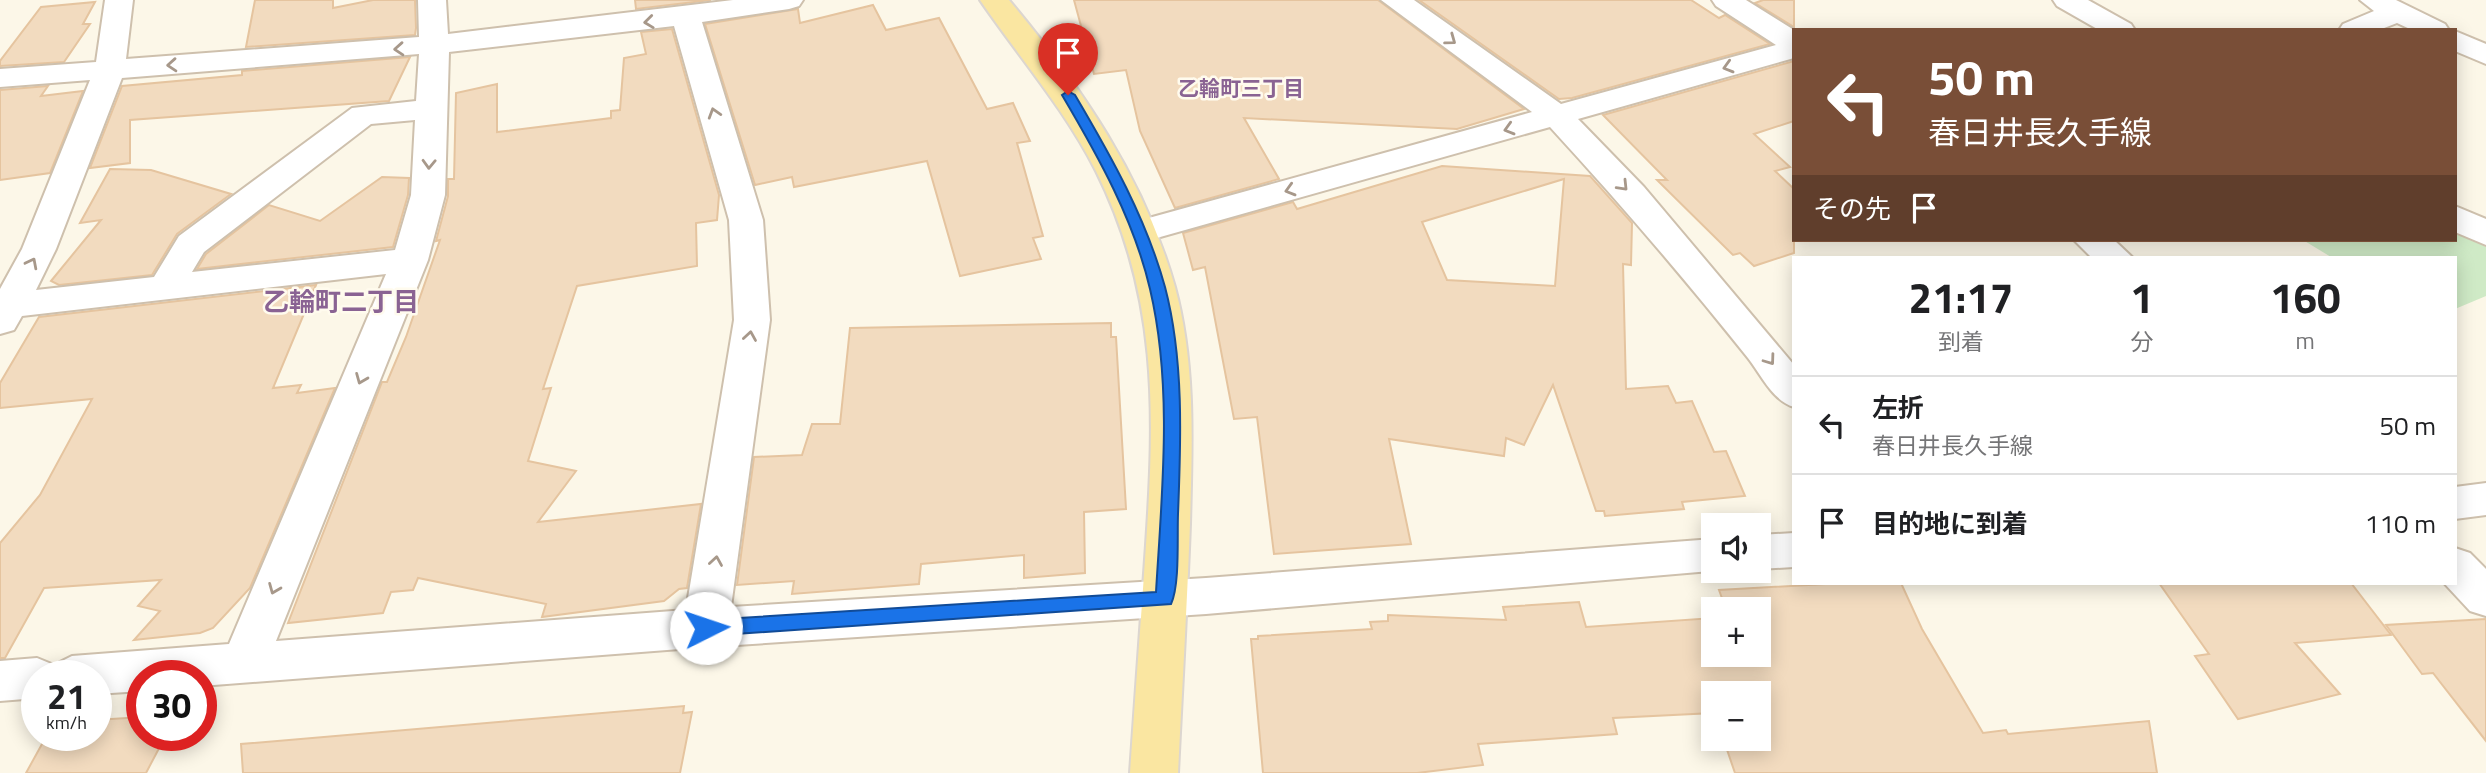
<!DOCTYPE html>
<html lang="ja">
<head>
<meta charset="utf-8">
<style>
	body { margin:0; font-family:"Titillium Web","Noto Sans JP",sans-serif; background:#f6f6f6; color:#202124; height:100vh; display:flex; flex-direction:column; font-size:26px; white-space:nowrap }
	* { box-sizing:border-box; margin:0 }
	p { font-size:23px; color:#757577 }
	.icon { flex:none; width:38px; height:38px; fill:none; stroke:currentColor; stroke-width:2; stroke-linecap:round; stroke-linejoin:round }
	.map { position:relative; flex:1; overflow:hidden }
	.side { position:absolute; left:1792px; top:256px; width:665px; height:329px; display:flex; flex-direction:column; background:#fff; border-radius:0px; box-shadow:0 4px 18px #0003 }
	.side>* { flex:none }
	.hud { position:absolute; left:1792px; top:28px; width:665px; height:214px; border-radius:0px; box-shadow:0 4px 18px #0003; background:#794e37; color:#fff; overflow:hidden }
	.buttons { position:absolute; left:1701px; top:513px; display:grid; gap:14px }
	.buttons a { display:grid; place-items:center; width:70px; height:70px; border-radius:0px; background:#fff; box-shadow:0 4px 18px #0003; font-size:35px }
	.speed { position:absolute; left:21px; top:660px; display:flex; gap:14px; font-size:35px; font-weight:700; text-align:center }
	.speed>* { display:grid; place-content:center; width:91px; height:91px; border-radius:50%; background:#fff; box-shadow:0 4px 18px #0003; line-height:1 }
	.speed small { font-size:18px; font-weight:400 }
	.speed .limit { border:10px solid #d22; background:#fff; color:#111 }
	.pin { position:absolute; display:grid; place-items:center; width:60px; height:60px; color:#fff; margin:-72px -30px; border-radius:50% 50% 50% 0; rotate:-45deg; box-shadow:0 0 7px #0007 }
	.pin .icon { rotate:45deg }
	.me { position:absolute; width:77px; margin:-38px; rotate:86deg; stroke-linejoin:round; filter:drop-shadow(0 0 5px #0008) }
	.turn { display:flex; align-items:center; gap:24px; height:147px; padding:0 21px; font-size:32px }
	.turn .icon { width:91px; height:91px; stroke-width:2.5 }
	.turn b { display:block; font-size:49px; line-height:60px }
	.then { display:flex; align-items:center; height:66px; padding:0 21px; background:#0003; gap:14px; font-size:26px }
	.eta { display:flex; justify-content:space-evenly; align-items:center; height:119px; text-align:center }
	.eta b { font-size:42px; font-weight:700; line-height:49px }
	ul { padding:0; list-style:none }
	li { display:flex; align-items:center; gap:21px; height:98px; padding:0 21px; border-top:2px solid #e0e0e0 }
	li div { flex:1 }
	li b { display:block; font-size:26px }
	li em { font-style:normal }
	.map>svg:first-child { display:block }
</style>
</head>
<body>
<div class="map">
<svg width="2486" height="773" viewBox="0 0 2486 773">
	<rect width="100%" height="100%" fill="#fcf7e8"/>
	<polygon fill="#cfeac6" points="2455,230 2486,247 2486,296 2455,309 2455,257 2331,257 2303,240 2455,240"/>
	<g fill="#f2dbbf" stroke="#e5c49f" stroke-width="2" fill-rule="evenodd">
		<polygon points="255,0 333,0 333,8 373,0 415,0 416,28 415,35 246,47"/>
		<polygon points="635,0 711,0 636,9"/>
		<polygon points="1074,0 1378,0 1524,109 1457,129 1244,118 1279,179 1175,208 1140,131 1126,70 1094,74"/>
		<polygon points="1419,0 1691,0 1719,18 1725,15 1770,44 1572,98 1559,99"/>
		<polygon points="1763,0 1794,0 1794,27 1755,3"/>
		<polygon points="95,2 83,24 90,24 64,62 0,66 0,61 41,7"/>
		<polygon points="873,5 886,30 939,18 987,109 1013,103 1030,141 1017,143 1043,236 1033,238 1041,259 960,276 927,161 794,187 792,177 755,185 705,24 798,9 800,23"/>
		<polygon points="672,29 719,195 717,220 696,223 697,266 577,286 543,389 551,388 528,461 576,471 538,522 701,504 687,588 679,589 664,601 542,617 546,604 418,578 413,590 391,592 383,613 288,623 382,382 387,382 406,337 440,240 436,241 448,196 448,179 454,179 456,93 497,84 497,132 611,118 611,111 620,110 624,58 646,54 641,32"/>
		<polygon points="410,57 389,101 130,120 130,163 90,168 122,86 242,75 242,71"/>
		<polygon points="1794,61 1794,121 1754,134 1790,167 1775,171 1794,189 1794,253 1754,266 1740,253 1733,255 1657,180 1667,180 1603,115"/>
		<polygon points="48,86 41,96 83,91 50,173 0,180 0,90"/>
		<path d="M1442 166 1590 176 1632 223 1631 265 1623 264 1626 389 1668 386 1676 403 1692 401 1714 452 1726 451 1745 496 1682 502 1684 509 1605 516 1604 511H1596L1553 385 1524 445 1506 438 1504 456 1389 439 1411 544 1274 554 1257 417 1234 419 1205 267 1193 270 1183 233 1293 202 1297 209ZM1564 179 1555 286 1447 280 1422 222Z"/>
		<polygon points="110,169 151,170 231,194 177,234 152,275 59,285 51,281 101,220 80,223"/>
		<polygon points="382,177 409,178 408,195 393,247 197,269 206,254 269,205 320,221"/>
		<polygon points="316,285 273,388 301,385 297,393 335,388 250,588 213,628 200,633 134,640 160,611 138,606 161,580 44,588 5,658 0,658 0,543 40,495 92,399 0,408 0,383 39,317"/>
		<polygon points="1111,323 1111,337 1116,337 1126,509 1084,512 1085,573 1024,578 1024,555 921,564 919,584 792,594 794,581 737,585 754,457 802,455 812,424 840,424 850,328"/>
		<polygon points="1843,583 1901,583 1922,629 1983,733 2006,730 2008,734 2149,721 2157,773 1735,773 1723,738 1759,738 1759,693 1713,693 1713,713 1613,718 1617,734 1478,744 1483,765 1417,773 1263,773 1251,639 1258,639 1258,636 1372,629 1370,622 1388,621 1388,615 1506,620 1503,607 1579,602 1586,627 1713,618 1713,654 1759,654 1759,609 1726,609 1719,590"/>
		<polygon points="2159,583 2351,583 2391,635 2295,643 2340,694 2238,719 2195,656 2209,654"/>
		<polygon points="2486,619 2486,741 2433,673 2422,674 2386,625"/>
		<polygon points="684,706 683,713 692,712 680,773 243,773 241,744"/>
		<polygon points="142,717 142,735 166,735 146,773 26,773 47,735 96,735 96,720"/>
	</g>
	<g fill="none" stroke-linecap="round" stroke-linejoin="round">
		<g stroke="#cec0ad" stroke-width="4">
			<g id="minor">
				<path d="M105 0H133L126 59 419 37 418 0H446L448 34 733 0H803L799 6 789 9 702 22 763 220 770 320 731 607 1206 578 1713 539V570H1722L1206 614 706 647 201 686V676H142V691L96 694V676H37V698L0 701V661L37 658 54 665 72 656 229 644 386 274 22 316 14 330 0 334V289L22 249 90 80 0 87V69L96 62ZM674 26 729 220 734 320 686 610 276 641 428 260 445 195 449 52ZM419 54 416 101 352 108 179 236 154 277 36 290 56 249 122 78ZM415 120 411 195 395 250 192 272 204 252 371 124Z"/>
				<path d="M1381 0H1414L1561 104 1776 45 1716 6 1712 0H1746L1794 30V58L1578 119 1644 187 1794 365V407C1772 400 1762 376 1748 358 1685 279 1619 202 1550 127L1139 243 1127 240 1122 232 1127 224 1532 112Z"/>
				<polygon points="2053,0 2088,0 2131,24 2135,30 2099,30 2057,6"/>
				<polygon points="2360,0 2396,0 2445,24 2449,30 2412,30 2397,23 2379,30 2339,30 2343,24 2374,11"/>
				<polygon points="2455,31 2486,44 2486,64 2455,51"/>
				<polygon points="2455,206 2486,219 2486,245 2455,232"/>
				<polygon points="2074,240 2114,240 2132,257 2091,257"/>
				<polygon points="2486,483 2486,515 2455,519 2455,487"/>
				<polygon points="1794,533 1794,567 1759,569 1759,535"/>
				<polygon points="2455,548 2470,553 2486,569 2486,616 2470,611 2444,583 2455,583"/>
			</g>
		</g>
		<g stroke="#dcd6d0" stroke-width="4">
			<path id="major" d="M980 0H1009C1081 86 1144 178 1175 287 1196 364 1192 445 1190 524 1187 607 1182 690 1178 773H1130C1135 697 1141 621 1146 545 1155 411 1158 295 1096 171 1064 108 1019 57 980 0Z"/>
		</g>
		<use href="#minor" fill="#fff" fill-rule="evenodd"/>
		<use href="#major" fill="#fae6a1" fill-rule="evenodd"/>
	</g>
	<defs><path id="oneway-chevron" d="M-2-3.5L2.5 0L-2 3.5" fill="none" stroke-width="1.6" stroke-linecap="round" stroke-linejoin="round" transform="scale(1.75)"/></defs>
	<g stroke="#a7988a">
		<use href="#oneway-chevron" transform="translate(649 22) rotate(173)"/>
		<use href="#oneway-chevron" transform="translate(1451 40) rotate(36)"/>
		<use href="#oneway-chevron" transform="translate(399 49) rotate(176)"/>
		<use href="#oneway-chevron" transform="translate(172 65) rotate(176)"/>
		<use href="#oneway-chevron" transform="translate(1728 67) rotate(164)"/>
		<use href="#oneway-chevron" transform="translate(714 113) rotate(-107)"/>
		<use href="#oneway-chevron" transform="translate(1509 129) rotate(164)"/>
		<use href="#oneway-chevron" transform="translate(429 164) rotate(92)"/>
		<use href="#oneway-chevron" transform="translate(1623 186) rotate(46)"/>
		<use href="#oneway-chevron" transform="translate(1290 190) rotate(164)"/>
		<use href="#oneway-chevron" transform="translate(32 263) rotate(-63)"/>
		<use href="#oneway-chevron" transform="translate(750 336) rotate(-81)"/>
		<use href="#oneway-chevron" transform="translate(1770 360) rotate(54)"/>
		<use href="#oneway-chevron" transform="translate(361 379) rotate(112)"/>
		<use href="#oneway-chevron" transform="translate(716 561) rotate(-81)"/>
		<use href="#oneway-chevron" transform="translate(274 589) rotate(112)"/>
	</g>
	<path fill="#1a73e8" stroke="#114b97" stroke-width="2" d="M1068 91 1075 95C1111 156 1146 218 1165 287 1184 359 1181 440 1178 514 1177 537 1180 585 1171 604L706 636 699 634 697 628 699 623 706 620 1156 592C1162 492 1173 387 1150 289 1134 220 1098 156 1062 95Z"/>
	<g text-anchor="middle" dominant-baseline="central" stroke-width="5" stroke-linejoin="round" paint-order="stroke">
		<g font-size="21" font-weight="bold" fill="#8a6393" stroke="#fffbee">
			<text x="1241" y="88">乙輪町三丁目</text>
		</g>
		<g font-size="26" font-weight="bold" fill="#8a6393" stroke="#fffbee">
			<text x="341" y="301">乙輪町二丁目</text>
		</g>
	</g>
</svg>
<div class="buttons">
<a><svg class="icon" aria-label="sound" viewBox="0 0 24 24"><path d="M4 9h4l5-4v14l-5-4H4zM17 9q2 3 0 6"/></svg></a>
<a>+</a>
<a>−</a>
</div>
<div class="speed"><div>21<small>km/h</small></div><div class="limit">30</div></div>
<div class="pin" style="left:1068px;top:95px;background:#d93025"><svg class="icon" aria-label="arrive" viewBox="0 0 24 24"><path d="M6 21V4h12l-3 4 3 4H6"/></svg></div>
<svg class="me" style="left:706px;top:628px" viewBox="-20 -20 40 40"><circle r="19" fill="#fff"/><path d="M0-13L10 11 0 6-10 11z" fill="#1a73e8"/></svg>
<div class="hud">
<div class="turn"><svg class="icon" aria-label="left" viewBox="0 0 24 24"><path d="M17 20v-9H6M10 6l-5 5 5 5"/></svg><div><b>50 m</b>春日井長久手線</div></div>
<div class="then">その先<svg class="icon" aria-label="arrive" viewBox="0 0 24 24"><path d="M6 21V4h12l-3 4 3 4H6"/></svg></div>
</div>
<section class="side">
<div class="eta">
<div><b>21:17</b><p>到着</p></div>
<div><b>1</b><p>分</p></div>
<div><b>160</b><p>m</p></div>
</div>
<ul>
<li><svg class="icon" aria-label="left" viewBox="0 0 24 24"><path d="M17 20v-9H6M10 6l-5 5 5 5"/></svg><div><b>左折</b><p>春日井長久手線</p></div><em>50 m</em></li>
<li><svg class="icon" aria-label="arrive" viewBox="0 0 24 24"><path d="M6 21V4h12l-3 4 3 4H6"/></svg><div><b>目的地に到着</b></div><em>110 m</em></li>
</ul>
</section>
</div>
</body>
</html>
